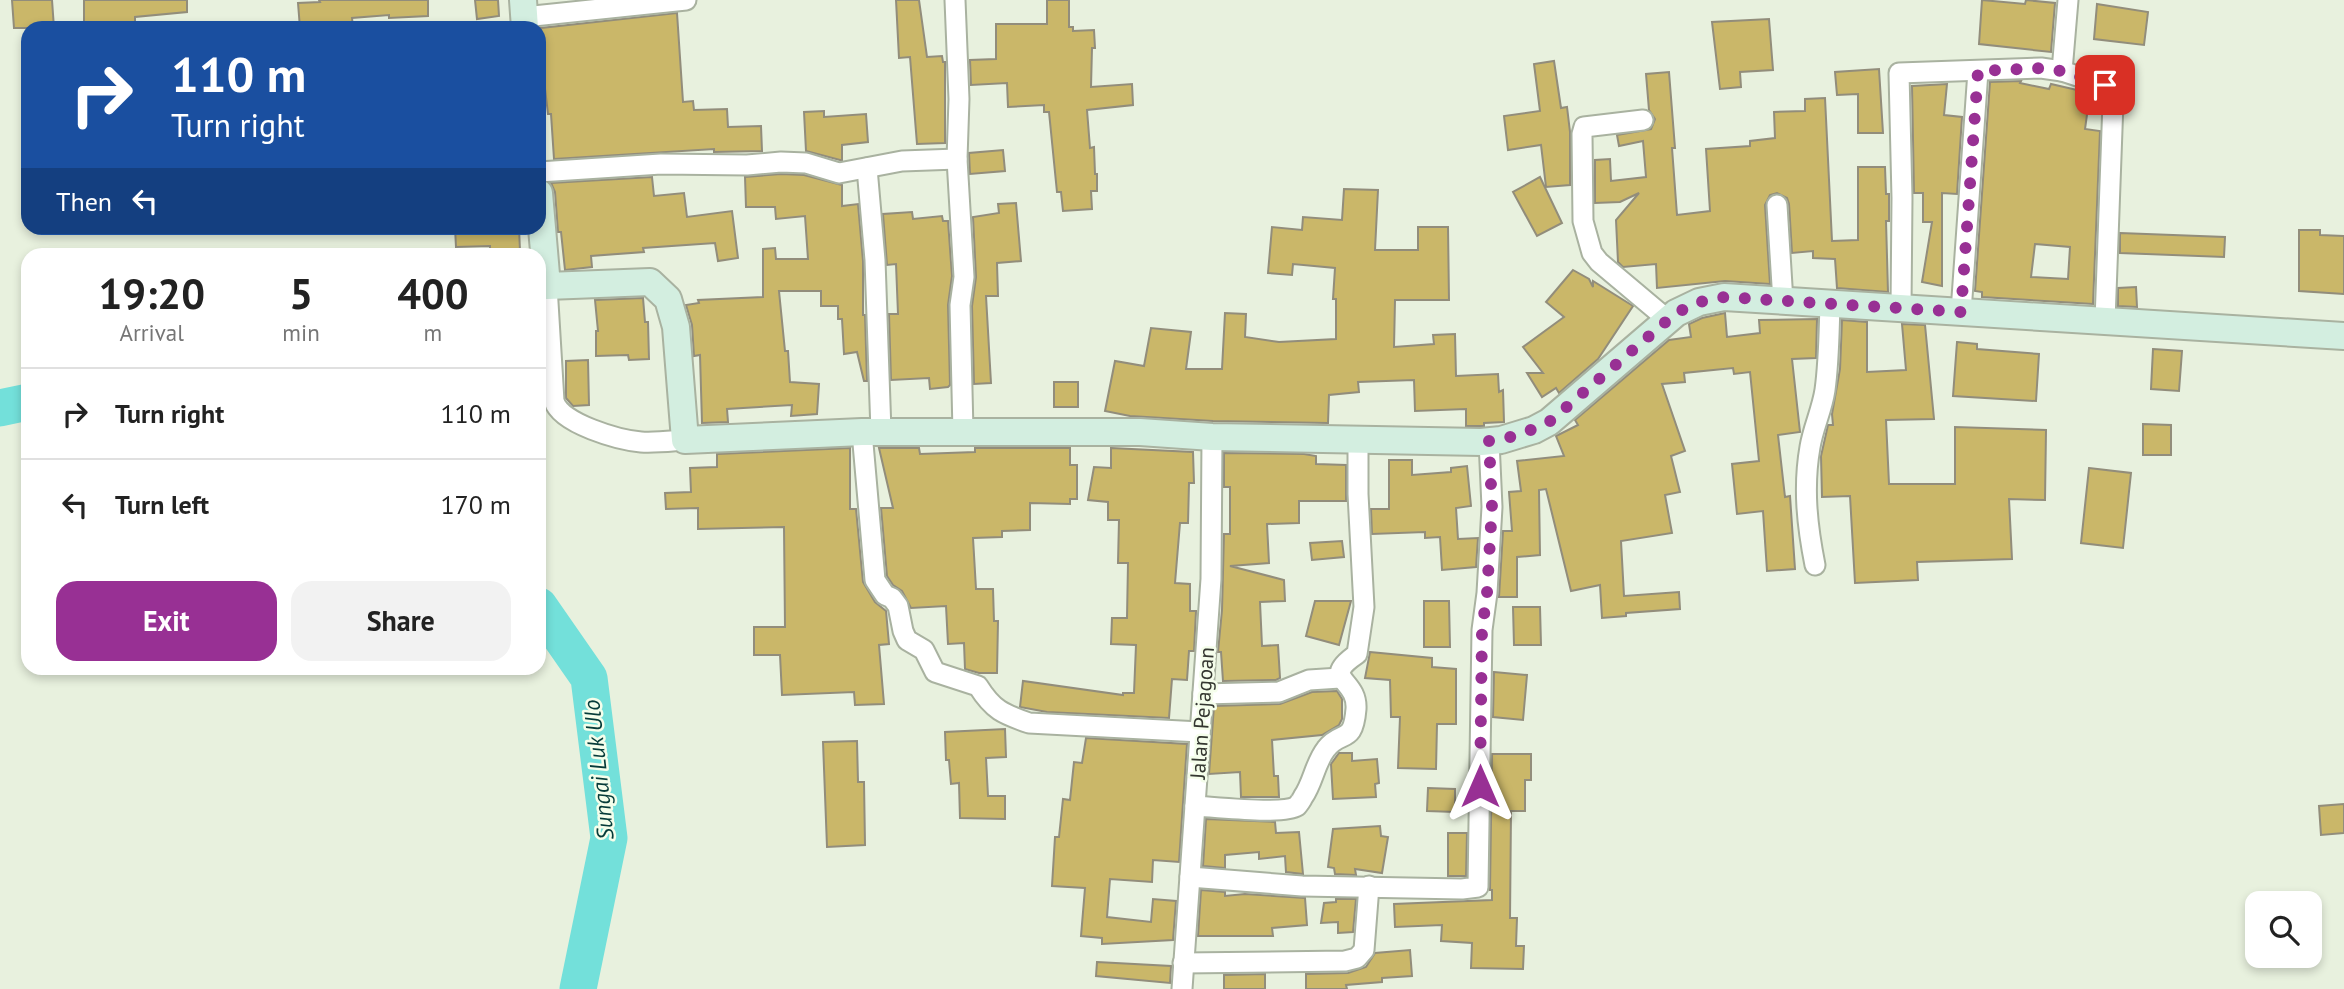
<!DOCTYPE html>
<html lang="en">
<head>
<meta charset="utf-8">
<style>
	body { margin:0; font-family:"PT Sans",sans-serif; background:#f2f2f2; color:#222; height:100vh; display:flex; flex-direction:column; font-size:26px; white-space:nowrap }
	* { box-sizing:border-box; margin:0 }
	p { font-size:23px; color:#767676 }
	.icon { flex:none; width:38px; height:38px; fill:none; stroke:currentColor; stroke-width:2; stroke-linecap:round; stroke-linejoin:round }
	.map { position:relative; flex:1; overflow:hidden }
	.details { position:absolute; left:21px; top:248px; width:525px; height:427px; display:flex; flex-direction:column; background:#fff; border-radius:21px; box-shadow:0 4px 10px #0003 }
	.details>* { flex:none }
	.top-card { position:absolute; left:21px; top:21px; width:525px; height:214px; border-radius:21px; box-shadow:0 4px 10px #0003; background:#1a4fa0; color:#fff; overflow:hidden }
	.fabs { position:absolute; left:2245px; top:891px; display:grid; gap:14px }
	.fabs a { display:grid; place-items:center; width:77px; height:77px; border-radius:14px; background:#fff; box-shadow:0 4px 10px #0003; font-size:35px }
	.pin { position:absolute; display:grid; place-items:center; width:60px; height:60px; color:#fff; margin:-30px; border-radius:14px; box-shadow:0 4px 10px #0006 }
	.me { position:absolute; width:77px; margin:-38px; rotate:0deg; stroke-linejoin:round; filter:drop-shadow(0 0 5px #0008) }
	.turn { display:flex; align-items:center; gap:24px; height:147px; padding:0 35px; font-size:32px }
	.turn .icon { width:91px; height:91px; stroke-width:2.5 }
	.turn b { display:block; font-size:49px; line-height:60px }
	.then { display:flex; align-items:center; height:66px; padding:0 35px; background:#0003; gap:14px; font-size:26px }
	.eta { display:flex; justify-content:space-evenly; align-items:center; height:119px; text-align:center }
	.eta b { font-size:42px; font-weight:600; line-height:49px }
	.cta { display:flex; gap:14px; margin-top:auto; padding:14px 35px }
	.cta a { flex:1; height:80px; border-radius:21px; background:#983094; color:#fff; font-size:28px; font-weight:600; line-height:80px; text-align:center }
	.cta a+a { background:#f2f2f2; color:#222 }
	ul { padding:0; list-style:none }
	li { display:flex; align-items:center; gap:21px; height:91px; padding:0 35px; border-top:2px solid #e0e0e0 }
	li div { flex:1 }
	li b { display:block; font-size:26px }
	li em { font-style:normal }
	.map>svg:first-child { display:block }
</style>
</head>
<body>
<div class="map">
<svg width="2344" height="989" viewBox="0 0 2344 989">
	<rect width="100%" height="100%" fill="#e8f1de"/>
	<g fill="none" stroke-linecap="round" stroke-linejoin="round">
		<g stroke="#73e0da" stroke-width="37">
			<polyline points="0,408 28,402"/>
			<polyline points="539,606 589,678 609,838 578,989"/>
		</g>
	</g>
	<g fill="#cab769" stroke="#928d7b" stroke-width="2" fill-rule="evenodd">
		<polygon points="12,0 52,0 54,28 14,28"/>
		<polygon points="84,0 187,0 187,12 135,17 135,28 84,28"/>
		<polygon points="319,0 428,0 428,16 389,18 389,15 352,18 353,27 300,28 298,3 320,2"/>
		<polygon points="475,0 498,0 499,16 477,19"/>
		<polygon points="896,0 919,0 927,57 942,56 943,62 945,62 945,143 917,144 910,57 899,58"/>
		<polygon points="1047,0 1069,0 1069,27 1073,27 1073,31 1094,30 1095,48 1092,48 1091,87 1132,84 1133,105 1087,110 1090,148 1094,147 1095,174 1097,174 1097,191 1091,191 1092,209 1063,211 1061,192 1057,192 1049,112 1044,112 1044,105 1008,107 1007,83 971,85 970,60 996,59 996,24 1047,24"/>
		<polygon points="1982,0 2025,4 2026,0 2055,3 2051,52 1979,44"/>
		<polygon points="2097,4 2148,12 2144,45 2094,39"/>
		<polygon points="677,13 683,102 693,101 694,110 727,109 728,127 761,126 762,151 714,152 714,149 554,159 551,114 548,114 544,80 541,80 541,28"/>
		<polygon points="1769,19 1773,70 1740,72 1741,87 1720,89 1712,22"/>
		<polygon points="1554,61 1561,108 1567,107 1570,132 1570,185 1546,187 1541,145 1508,150 1504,116 1540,111 1534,64"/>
		<polygon points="1879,69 1883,133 1858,133 1858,94 1837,95 1835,72"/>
		<polygon points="1669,72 1675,148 1672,148 1677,215 1710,211 1706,149 1750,146 1750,141 1775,138 1774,112 1805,111 1805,99 1825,98 1832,241 1858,240 1858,167 1885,167 1886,194 1889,194 1889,221 1886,221 1888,292 1837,288 1835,259 1813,258 1813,251 1792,253 1789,204 1787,198 1777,193 1770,195 1765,205 1770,284 1725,281 1657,288 1656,264 1623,267 1618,262 1616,220 1639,193 1620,202 1595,203 1595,160 1610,159 1611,181 1646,177 1643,141 1619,146 1617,135 1651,129 1655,119 1649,110 1646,74"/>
		<path d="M2021 81 2020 83 2049 89 2051 84 2090 93 2085 129 2100 131 2093 304 1982 297V292L1975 291 1990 82ZM2035 244 2070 247 2068 279 2031 277Z"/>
		<polygon points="1947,84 1944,115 1962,117 1957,194 1942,193 1942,286 1922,282 1932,222 1923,222 1923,193 1914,193 1912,86"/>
		<polygon points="824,111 824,117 866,114 868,142 842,145 842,160 840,160 806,151 804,112"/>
		<polygon points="1003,150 1005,171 970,174 969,153"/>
		<polygon points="781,174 804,175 842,185 842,206 858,204 863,261 863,315 865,315 867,381 864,381 857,352 844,354 842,319 838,319 838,306 821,306 821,291 779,291 785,351 788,351 790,382 819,384 817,414 791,416 792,405 727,409 728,422 702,423 700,355 694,356 692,325 686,305 699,303 698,300 763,297 763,249 775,248 776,259 808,259 805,216 776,219 775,207 746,207 745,177"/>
		<polygon points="652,177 654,196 684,193 687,217 732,211 738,258 718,261 715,243 643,248 644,252 591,256 592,267 565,270 561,232 558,232 555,192 551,183"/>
		<polygon points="1540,177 1562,223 1537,236 1513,192"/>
		<polygon points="1344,189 1378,190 1375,250 1418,250 1418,227 1448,227 1449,300 1395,300 1394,347 1434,344 1433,335 1455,334 1456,376 1498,374 1499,392 1503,390 1504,422 1484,423 1484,426 1466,426 1466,409 1415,411 1414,380 1358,382 1359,392 1329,395 1328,423 1213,421 1130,416 1105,411 1115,361 1144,366 1151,328 1191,332 1186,369 1222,369 1225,313 1246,314 1245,337 1279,342 1336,339 1336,299 1333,299 1335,268 1293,264 1292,275 1268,273 1272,227 1302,230 1303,217 1342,220"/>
		<polygon points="1016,203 1021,261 997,263 998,296 986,296 991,383 974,384 972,306 976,277 973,217 999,213 998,204"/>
		<polygon points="912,212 913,219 942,216 943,221 948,221 952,276 948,305 950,385 948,387 930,389 929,378 891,380 889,314 898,314 896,264 887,265 883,214"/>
		<polygon points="455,228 519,228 520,251 490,253 490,246 456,247"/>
		<polygon points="2299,230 2320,230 2320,235 2344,236 2344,294 2299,291"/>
		<polygon points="2120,233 2225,237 2224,257 2120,253"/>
		<polygon points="1573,270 1589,279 1593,287 1593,281 1633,306 1598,359 1559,393 1556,388 1542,397 1527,373 1543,373 1523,347 1564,317 1546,302"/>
		<polygon points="2136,287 2137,307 2118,306 2118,288"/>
		<polygon points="643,298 645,322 648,322 649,359 629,360 628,355 596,356 596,331 598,331 595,300"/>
		<polygon points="1725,313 1727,337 1760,333 1759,320 1817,319 1816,358 1792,359 1800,432 1778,435 1785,497 1790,496 1795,569 1767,571 1763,511 1737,514 1732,464 1759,461 1750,372 1734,374 1733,368 1684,373 1685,382 1662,384 1685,451 1671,456 1680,492 1665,495 1672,533 1621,541 1624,596 1679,592 1680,609 1626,613 1626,616 1602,618 1600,585 1571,591 1546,489 1539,490 1540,555 1517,557 1517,597 1499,597 1503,531 1512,531 1509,492 1521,491 1517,461 1564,456 1556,436 1578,425 1575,420 1669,340 1691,337 1689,324 1702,318"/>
		<polygon points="1842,320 1867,322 1867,372 1906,370 1902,324 1925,325 1934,419 1886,420 1889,484 1955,484 1955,427 2046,430 2045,500 2009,499 2012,559 1917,562 1918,580 1855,583 1850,496 1822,497 1821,456 1828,425 1833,425 1832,414 1840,369"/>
		<polygon points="1957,342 1977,344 1977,349 2039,354 2036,401 1953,396"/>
		<polygon points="2153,349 2182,351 2179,391 2151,389"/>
		<polygon points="588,360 589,405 573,406 566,398 566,361"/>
		<rect x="1054" y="382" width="24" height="25"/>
		<polygon points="2143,424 2171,425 2171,455 2143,455"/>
		<polygon points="850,448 850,509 856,509 863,582 875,602 886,611 889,644 879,645 884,704 855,705 854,692 782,695 780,655 754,655 754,627 785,627 784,527 698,529 698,508 666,509 665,493 691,492 690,468 717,467 717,454"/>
		<polygon points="879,448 919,448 920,454 975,452 975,448 1070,448 1070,465 1077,465 1077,499 1070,499 1070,504 1030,503 1030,530 1002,531 1002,537 973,538 976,589 993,589 994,621 998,621 997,673 979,673 965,669 964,643 948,644 946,606 911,608 902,591 893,585 887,576 881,508 893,508"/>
		<polygon points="1111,448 1193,452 1194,483 1189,483 1188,523 1180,523 1175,583 1190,584 1190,611 1196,611 1194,651 1189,651 1187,680 1172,679 1169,718 1047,712 1020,707 1023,681 1123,695 1123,693 1134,693 1136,645 1111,644 1112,618 1127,618 1128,563 1118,563 1119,520 1108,520 1108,502 1088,500 1094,467 1111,468"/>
		<polygon points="1224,453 1304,454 1316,456 1316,464 1346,465 1346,501 1299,501 1299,523 1267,524 1269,563 1230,566 1284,580 1285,601 1260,602 1262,646 1278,645 1280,678 1276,680 1223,681 1221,652 1218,652 1222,610 1224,534 1230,534 1230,487 1224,487"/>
		<polygon points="1389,460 1412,460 1412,475 1451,472 1451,468 1467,466 1471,506 1456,508 1458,539 1478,538 1476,567 1442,570 1440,537 1425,538 1425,532 1372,534 1371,509 1389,509"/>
		<polygon points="2089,468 2131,473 2123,548 2081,543"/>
		<polygon points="1342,541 1344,557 1312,560 1310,543"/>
		<polygon points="1315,601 1351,601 1339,645 1306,636"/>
		<polygon points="1424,601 1449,601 1450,647 1424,647"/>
		<polygon points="1513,607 1540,607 1541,645 1514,645"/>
		<polygon points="1370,652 1432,658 1432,667 1456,669 1456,724 1437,724 1436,769 1398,768 1400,717 1391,717 1390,680 1365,678"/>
		<polygon points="1494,672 1527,675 1523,720 1493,717"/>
		<polygon points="1337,691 1342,699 1342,719 1339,725 1322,735 1272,740 1274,776 1278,776 1279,797 1241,797 1240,772 1209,774 1214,706 1280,704 1312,692"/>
		<polygon points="1005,729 1006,757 986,758 988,796 1005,796 1005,819 960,818 959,783 951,784 949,760 946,760 945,732"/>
		<polygon points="1086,738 1187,744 1179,862 1153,860 1152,882 1110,879 1107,917 1151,922 1153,899 1176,901 1173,940 1102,944 1102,938 1081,936 1085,888 1052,886 1055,837 1059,837 1063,799 1070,800 1074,762 1082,763"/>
		<polygon points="857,741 858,782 864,782 865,845 827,847 823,742"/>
		<polygon points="1339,753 1352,753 1352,761 1377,759 1379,783 1375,784 1376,797 1333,799 1331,764"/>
		<polygon points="1492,754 1531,754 1531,780 1525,780 1525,811 1511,811 1510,918 1517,918 1516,946 1524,946 1523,969 1471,968 1472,943 1441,941 1442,925 1395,927 1394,904 1492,900 1492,890 1490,890"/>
		<polygon points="1428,788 1455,789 1455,812 1427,811"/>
		<polygon points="2344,804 2344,833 2321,835 2319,806"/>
		<polygon points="1206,819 1275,822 1276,833 1299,832 1303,874 1286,872 1285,856 1259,859 1259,852 1225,855 1225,868 1203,866"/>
		<polygon points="1380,826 1381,836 1388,837 1382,873 1355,869 1356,875 1335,874 1334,868 1328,867 1333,829"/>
		<polygon points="1448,833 1467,833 1466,876 1448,876"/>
		<polygon points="1201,890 1225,892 1225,896 1245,894 1305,898 1307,925 1272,928 1273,936 1198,936"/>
		<polygon points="1336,899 1356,899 1353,932 1338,933 1338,922 1321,923 1324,903 1336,902"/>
		<polygon points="1410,950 1412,976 1382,978 1382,982 1346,985 1347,989 1306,989 1306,974 1348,973 1366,967 1375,953"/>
		<polygon points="1097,962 1171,966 1170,983 1096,976"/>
		<polygon points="1265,974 1265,989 1224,989 1224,975"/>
	</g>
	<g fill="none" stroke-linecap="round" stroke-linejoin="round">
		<g stroke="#a9b2a0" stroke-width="23">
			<g id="street">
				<polyline points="955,0 959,99 957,159 964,277 960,305 963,432"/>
				<polyline points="524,17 686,0"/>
				<polyline points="2062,71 2068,0"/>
				<polyline points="1643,120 1584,127 1582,134 1583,221 1592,253 1599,262 1668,320"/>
				<polyline points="867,168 875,260 881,432"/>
				<polyline points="539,172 661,164 747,165 781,162 806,163 839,173 902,161 957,159"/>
				<polyline points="1777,205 1783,302"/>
				<path d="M547 286 554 401C561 424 619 440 641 442 655 443 671 441 685 440"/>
				<polyline points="1901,308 1902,198 1899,73 2041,68 2062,71 2105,85 2113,102 2105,321"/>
				<polyline points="1961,312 1978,71"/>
				<path d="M862 432 875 580 885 595 892 598 898 606 903 631 907 640 924 650 935 672 978 686C993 710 1003 714 1029 723L1200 732"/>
				<path d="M1815 565C1807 525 1803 487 1810 447 1813 428 1822 410 1825 390 1829 361 1829 332 1830 304"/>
				<polyline points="1203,694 1279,692 1309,680 1340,678"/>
				<path d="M1195 806C1214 807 1283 815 1297 806 1298 805 1303 798 1303 797 1313 783 1315 763 1326 749 1341 729 1353 746 1356 709 1358 678 1319 680 1357 654L1364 607 1358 494V441"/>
				<polyline points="1190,877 1302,886 1462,889 1478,887 1482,630 1487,593 1492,507 1489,441"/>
				<polyline points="1183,963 1345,961 1357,958 1364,950 1369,886"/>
				<polyline points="1182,989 1211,579 1212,437"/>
			</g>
		</g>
		<g stroke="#a9b2a0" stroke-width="30">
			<g id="secondary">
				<polyline points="523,0 525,28"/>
				<polyline points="539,193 547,286 650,282 668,299 676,327 685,440 862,432 1140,432 1212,437 1481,442 1501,440 1534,430 1549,422 1676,313 1699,302 1724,297 2344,336"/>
			</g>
		</g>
		<use href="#street" stroke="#fff" stroke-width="19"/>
		<use href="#secondary" stroke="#d3eee0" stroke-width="26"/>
	</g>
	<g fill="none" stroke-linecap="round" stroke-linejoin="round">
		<path stroke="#983094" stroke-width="12" stroke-dasharray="0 21.6" d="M1480 786 1482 630 1487 593 1492 507 1489 441C1510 439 1530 431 1549 422L1676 313 1699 302 1724 297 1961 312 1978 71 2041 68 2062 71 2105 85"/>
	</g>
	<g text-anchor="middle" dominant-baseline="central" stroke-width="5" stroke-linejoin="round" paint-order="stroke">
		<g font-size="21" fill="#343730" stroke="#f5feeb">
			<text transform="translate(1202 713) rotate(-86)">Jalan Pejagoan</text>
		</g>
		<g font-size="23" font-style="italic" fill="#053b39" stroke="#f5feeb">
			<text transform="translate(598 770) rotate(-96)">Sungai Luk Ulo</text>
		</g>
	</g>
</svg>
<div class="fabs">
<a><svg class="icon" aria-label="search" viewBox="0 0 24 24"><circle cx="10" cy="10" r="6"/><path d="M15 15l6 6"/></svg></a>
</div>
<div class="pin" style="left:2105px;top:85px;background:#d93025"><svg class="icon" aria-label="arrive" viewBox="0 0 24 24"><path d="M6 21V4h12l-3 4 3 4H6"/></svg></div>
<svg class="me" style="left:1480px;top:786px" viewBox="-20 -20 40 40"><path d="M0-17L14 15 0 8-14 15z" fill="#983094" stroke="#fff" stroke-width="4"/></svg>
<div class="top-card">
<div class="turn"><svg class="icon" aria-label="right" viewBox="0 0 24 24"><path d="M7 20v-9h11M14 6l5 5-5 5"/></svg><div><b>110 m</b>Turn right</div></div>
<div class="then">Then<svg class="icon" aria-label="left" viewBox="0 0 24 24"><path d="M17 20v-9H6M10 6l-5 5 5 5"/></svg></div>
</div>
<section class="details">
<div class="eta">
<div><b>19:20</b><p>Arrival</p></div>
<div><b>5</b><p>min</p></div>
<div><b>400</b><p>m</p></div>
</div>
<ul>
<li><svg class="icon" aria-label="right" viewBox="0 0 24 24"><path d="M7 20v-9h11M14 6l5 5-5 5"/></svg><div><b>Turn right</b></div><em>110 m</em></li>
<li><svg class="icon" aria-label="left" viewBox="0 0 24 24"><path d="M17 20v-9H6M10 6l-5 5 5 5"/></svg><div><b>Turn left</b></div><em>170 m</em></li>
</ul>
<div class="cta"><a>Exit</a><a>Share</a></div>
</section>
</div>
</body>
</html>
